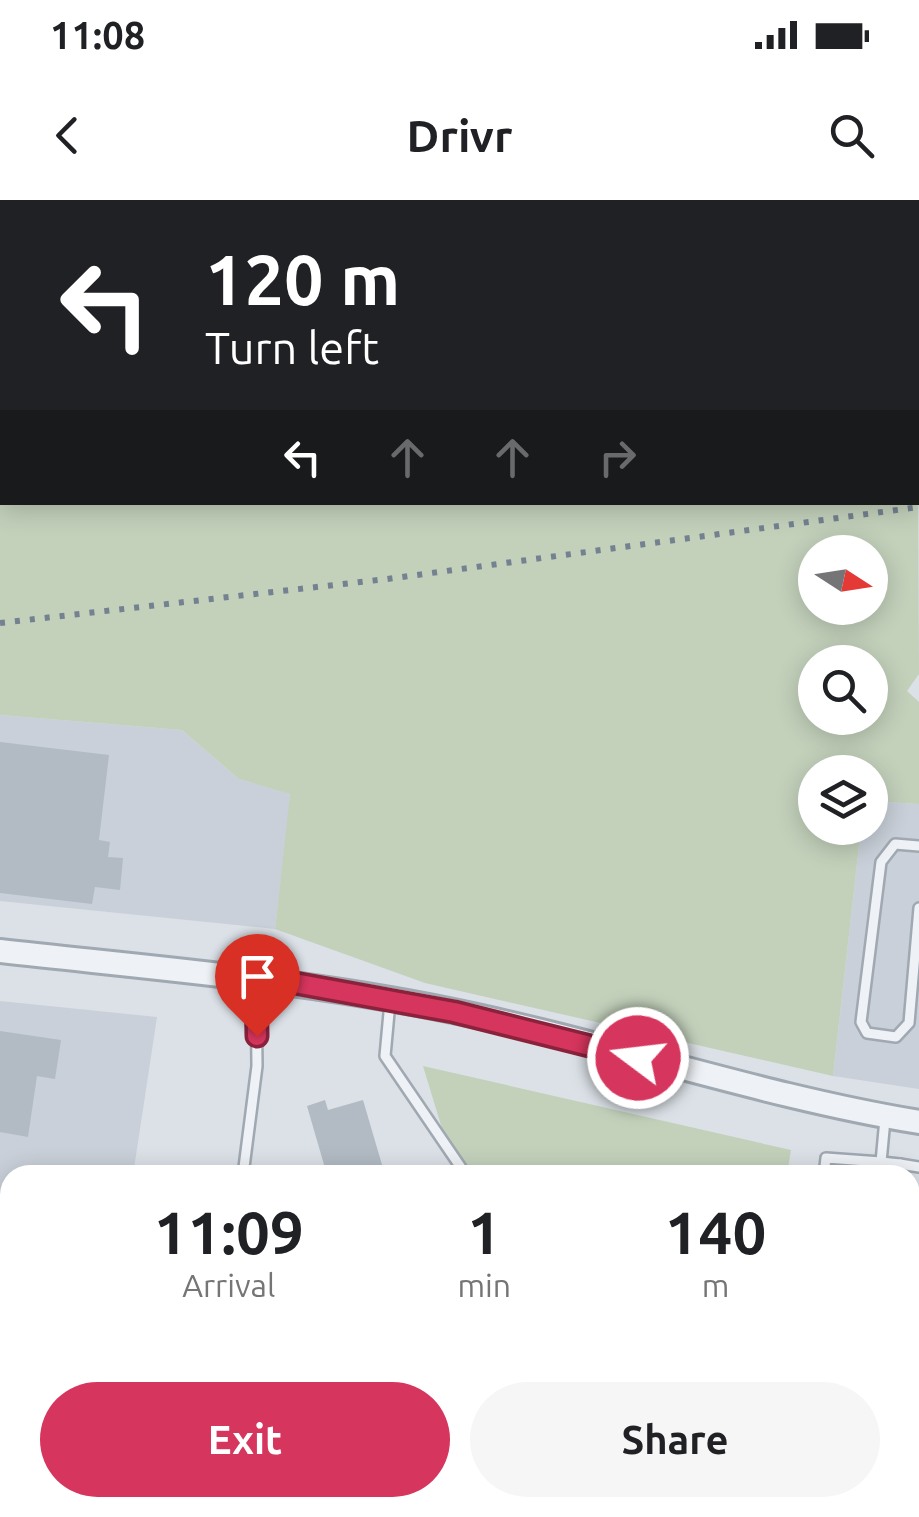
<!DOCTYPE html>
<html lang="en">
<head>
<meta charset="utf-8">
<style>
	body { margin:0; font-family:Ubuntu,sans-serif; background:#f6f6f6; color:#202124; height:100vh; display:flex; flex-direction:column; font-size:38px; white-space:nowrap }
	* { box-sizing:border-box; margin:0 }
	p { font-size:32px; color:#757577 }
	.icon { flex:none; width:55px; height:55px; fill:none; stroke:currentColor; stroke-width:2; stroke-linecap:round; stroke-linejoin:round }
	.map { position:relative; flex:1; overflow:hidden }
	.sheet { position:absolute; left:0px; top:965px; width:920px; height:352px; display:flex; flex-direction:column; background:#fff; border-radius:30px 30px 0 0; box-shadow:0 5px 25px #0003 }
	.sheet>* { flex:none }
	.banner { position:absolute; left:0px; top:0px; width:920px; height:305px; box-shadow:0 5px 25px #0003; background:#202124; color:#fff; overflow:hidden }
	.needle { width:65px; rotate:102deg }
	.tools { position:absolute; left:798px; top:335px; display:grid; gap:20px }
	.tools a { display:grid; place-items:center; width:90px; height:90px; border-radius:50%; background:#fff; box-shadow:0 5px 25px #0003; font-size:50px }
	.pin { position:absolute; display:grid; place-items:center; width:85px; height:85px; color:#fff; margin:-102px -42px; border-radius:50% 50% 50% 0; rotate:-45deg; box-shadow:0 0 10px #0007 }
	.pin .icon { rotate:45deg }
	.me { position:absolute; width:110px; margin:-55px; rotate:285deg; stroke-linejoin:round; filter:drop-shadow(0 0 8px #0008) }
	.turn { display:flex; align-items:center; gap:35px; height:210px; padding:0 40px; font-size:45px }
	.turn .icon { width:130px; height:130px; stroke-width:2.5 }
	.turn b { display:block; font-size:70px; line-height:85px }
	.lanes { display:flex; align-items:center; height:95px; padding:0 40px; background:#0003; justify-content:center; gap:50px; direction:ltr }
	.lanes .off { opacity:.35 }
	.eta { display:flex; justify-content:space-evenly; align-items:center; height:170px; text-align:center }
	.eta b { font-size:60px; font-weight:700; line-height:70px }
	.primary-button { display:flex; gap:20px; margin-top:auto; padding:20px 40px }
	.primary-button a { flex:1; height:115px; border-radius:60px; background:#d6355d; color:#fff; font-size:40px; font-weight:700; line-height:115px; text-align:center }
	.primary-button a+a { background:#f6f6f6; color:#202124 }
	.status { display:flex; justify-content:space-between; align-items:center; height:70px; padding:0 50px; background:#fff; direction:ltr }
	.status svg { height:28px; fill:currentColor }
	header { display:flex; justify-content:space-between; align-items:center; height:130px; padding:0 40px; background:#fff; font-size:45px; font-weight:700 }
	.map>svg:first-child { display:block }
</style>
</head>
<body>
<div class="status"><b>11:08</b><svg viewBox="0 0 49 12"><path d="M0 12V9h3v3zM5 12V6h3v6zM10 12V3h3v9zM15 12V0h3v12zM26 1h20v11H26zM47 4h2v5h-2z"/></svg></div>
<header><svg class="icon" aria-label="back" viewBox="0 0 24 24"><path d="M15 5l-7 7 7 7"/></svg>Drivr<svg class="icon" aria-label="search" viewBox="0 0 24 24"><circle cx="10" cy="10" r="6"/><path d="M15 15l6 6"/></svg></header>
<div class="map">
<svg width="919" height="1317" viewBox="0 0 919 1317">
	<rect width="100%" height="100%" fill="#dbe1e7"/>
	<g fill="#c9d0d9">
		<polygon points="0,515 182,530 239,579 291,594 275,729 0,701"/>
		<polygon points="870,601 919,604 919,889 833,876 861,628 870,628"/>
		<polygon points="0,801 157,817 133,975 10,975 10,1140 0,1138"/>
	</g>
	<g fill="#c3d1bb" fill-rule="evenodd">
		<path d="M0 77 2 302H918V273L919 474 907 491 919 502V604L870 601V572H815V628H861L833 876 425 783 275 729 290 594 239 579 182 530 0 515ZM815 352H870V408H815ZM870 462V518H815V462Z"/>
		<polygon points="423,866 791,950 787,975 468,975 447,945"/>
		<polygon points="910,1182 919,1184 919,1317 588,1317 597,1313 596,1308 910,1308"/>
	</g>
	<polygon fill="#93b3ca" points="0,0 408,0 2,2 2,77"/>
	<g fill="#b2bac4">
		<polygon points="0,542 109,555 99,640 110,642 108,657 123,658 120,690 95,687 92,704 0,693"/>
		<polygon points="0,831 61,840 55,879 37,876 28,937 0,932"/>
		<polygon points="325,900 328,910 363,900 385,975 327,975 307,906"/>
		<polygon points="0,1209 10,1211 10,1291 0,1289"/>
	</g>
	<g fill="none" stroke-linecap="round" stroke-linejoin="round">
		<g stroke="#a0a8b1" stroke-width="14">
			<g id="service">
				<polyline points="919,646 895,644 881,662 861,822 867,833 896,837 909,823 919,708"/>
				<polyline points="390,802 385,856 466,975"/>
				<polyline points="881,962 900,964 899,975"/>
				<polyline points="900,964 919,967"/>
				<polyline points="243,975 257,866 256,779"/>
				<polyline points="824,975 826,958 881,962 885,919"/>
				<polyline points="910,1090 919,1092"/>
				<polyline points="910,1162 919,1163"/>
				<polyline points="334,1308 344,1317"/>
				<polyline points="529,1317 543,1308"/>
			</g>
		</g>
		<g stroke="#a0a8b1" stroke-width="22">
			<g id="minor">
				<polyline points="0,1134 10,1134"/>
				<polyline points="103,1317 104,1308"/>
			</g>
		</g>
		<g stroke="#a0a8b1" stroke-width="28">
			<path id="tertiary" d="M0 751C152 768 303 780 453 811 610 843 761 896 919 922"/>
		</g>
		<use href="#service" stroke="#eef1f5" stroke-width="9"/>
		<use href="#minor" stroke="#eef1f5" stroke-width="18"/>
		<use href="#tertiary" stroke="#eef1f5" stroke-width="22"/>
		<g stroke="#748191" stroke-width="6" stroke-dasharray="5 10" stroke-linecap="butt">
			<polyline points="0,216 2,216"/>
			<polyline points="0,423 387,379 919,307"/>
		</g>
	</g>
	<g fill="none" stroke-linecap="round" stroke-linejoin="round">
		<g stroke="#8b223c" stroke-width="25">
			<polyline id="route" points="257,836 256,776 454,812 638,858"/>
		</g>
		<use href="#route" stroke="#d6355d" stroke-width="18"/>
	</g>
</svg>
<div class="tools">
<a><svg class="needle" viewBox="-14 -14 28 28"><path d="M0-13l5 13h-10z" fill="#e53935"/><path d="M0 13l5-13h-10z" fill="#757577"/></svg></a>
<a><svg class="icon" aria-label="search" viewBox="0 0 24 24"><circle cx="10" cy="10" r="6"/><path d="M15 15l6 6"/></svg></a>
<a><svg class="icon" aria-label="layers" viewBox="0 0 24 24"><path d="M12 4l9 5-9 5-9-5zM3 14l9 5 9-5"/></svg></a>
</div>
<div class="pin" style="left:257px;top:836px;background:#d93025"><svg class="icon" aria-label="arrive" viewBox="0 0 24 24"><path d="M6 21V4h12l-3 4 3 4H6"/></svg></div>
<svg class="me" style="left:638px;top:858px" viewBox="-20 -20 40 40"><circle r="17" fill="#d6355d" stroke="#fff" stroke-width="3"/><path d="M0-11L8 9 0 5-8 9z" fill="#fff"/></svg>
<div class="banner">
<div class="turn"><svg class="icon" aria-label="left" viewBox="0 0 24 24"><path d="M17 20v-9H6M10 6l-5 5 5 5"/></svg><div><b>120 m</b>Turn left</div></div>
<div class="lanes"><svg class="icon" aria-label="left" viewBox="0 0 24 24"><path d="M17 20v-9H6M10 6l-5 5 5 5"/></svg><svg class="icon off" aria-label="ahead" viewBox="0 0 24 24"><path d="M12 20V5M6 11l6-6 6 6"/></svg><svg class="icon off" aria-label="ahead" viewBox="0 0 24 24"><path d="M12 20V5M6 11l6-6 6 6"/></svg><svg class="icon off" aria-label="right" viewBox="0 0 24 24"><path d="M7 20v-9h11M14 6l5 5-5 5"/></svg></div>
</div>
<section class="sheet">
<div class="eta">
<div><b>11:09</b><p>Arrival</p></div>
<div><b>1</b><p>min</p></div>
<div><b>140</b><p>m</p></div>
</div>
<div class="primary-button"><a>Exit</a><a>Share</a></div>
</section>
</div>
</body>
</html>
